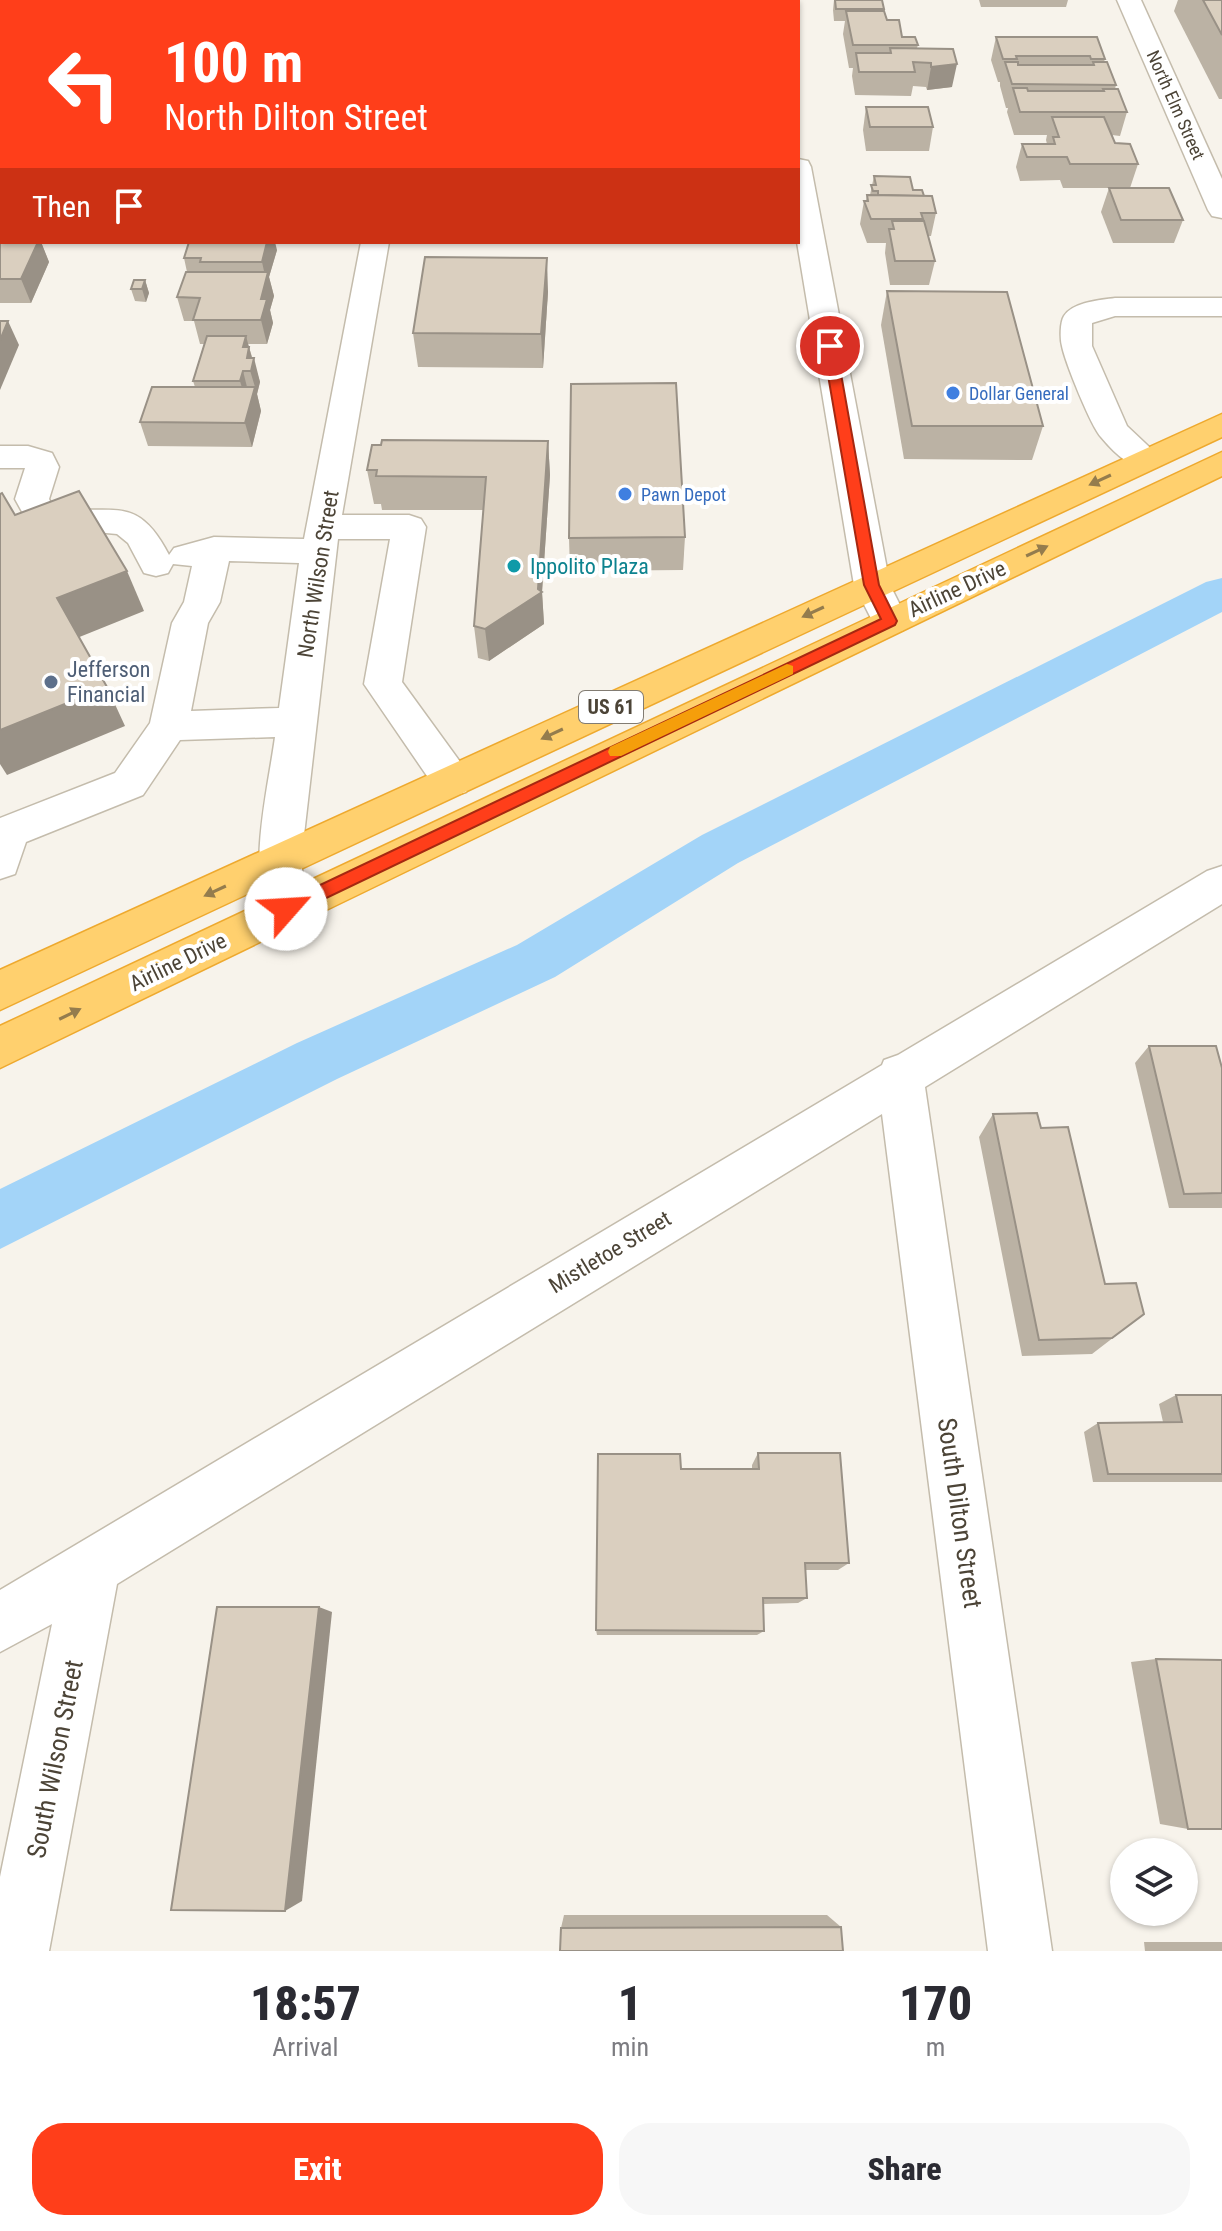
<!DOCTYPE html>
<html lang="en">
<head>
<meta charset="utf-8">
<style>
	body { margin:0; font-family:"Roboto Condensed",sans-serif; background:#f7f7f7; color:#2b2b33; height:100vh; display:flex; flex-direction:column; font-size:30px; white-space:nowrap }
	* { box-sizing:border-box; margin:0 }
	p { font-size:26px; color:#7c7c81 }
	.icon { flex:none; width:44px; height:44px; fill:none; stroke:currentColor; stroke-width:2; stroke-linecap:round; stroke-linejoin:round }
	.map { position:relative; height:1951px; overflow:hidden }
	.side { display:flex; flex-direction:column; background:#fff; flex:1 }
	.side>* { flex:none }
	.top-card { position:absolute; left:0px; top:0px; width:800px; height:244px; box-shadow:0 2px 6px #0004; background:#ff3e1a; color:#fff; overflow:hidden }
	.controls { position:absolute; left:1110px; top:1838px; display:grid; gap:16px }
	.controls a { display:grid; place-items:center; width:88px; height:88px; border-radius:50%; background:#fff; box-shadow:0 2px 6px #0004; font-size:40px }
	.pin { position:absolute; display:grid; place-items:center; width:68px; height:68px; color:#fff; margin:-34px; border:4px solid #fff; border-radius:50%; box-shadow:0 2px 8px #0007 }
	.me { position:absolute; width:88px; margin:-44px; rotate:64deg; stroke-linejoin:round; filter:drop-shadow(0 0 6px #0008) }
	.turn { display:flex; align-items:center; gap:28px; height:168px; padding:0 32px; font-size:36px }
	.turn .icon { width:104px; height:104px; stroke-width:2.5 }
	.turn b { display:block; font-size:56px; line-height:68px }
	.then { display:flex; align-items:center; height:76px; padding:0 32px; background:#0003; gap:16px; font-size:30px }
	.eta { display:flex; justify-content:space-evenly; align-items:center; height:136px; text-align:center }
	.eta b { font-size:48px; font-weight:800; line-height:56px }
	.action { display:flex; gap:16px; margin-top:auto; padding:16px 32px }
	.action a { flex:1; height:92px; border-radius:32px; background:#ff3e1a; color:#fff; font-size:32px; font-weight:800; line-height:92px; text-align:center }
	.action a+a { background:#f7f7f7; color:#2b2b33 }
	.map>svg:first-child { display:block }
</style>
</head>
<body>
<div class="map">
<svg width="1222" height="1951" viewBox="0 0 1222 1951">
	<rect width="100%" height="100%" fill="#f7f3eb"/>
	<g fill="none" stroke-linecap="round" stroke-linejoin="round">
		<polygon fill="#a3d4f8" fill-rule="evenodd" points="1222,578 1222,612 738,863 555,977 337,1079 0,1249 0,1189 297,1043 517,945 702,835 1206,582"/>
		<g stroke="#c4bcac" stroke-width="3">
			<g id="minor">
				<polygon points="46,0 70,0 45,2"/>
				<rect x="407" y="0" width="24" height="2"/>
				<polygon points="760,0 784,0 785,2 761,2"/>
				<polygon points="1117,0 1141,0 1222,179 1222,218 1212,216 1208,210"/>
				<polygon points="2,99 2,117 0,118 0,100"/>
				<polygon points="798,159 808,161 811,167 890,585 908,621 903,630 890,634 877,630 854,585 797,242"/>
				<path d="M361 242H389L342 515H409L421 519 426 527 402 682 466 770 472 781 466 792 452 796 438 792 364 684 390 539H338L301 861 307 909 301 921 286 927 271 921C246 872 268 790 275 737L180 740 143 795 26 842 15 874 0 879V818L115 773 150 723 172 623 184 602 192 566 173 564 168 573 156 576 144 573 128 543 117 534 62 529 26 519 15 499 25 468H0V446H28L52 453 59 467 49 499 51 503C106 523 133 485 169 555L174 548 214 537 304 539ZM229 561 299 563 279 708 191 711 208 623 220 602Z"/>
				<path d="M1115 298H1222V316H1115L1092 323V346L1127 426 1162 459 1157 467C1134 473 1115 454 1101 437 1091 426 1065 362 1062 346 1060 339 1060 322 1064 316 1073 302 1100 300 1115 298Z"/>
				<polygon points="1222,866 1222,904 925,1087 1052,1951 988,1951 882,1114 117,1584 49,1951 0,1951 0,1877 52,1624 0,1652 0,1590 882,1065 884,1060 898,1055 1207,871"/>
			</g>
		</g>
		<g stroke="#eea92e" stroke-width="3">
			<g id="highway">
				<polygon points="1222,414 1222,437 0,1010 0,970"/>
				<polygon points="1222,452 1222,476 0,1068 0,1026"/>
			</g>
		</g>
		<use href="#minor" fill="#fff" fill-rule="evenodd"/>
		<use href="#highway" fill="#ffd06e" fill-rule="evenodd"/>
	</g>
	<g fill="#bbb2a4">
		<polygon points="254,0 365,0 365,2 255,2"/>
		<polygon points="834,0 884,9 887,20 902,37 918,45 917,48 952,87 927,90 926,87 913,86 911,96 855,95 852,76 853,68 849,68 843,34 845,21 834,21 833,10"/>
		<polygon points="979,0 1068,0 1066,7 981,7"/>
		<polygon points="1178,0 1222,0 1222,99 1219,99 1174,11"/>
		<polygon points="996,37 1105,59 1104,62 1116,85 1115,89 1127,112 1120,136 1112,135 1115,143 1138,164 1130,188 1063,188 1060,180 1020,181 1016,167 1022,144 1047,144 1046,140 1047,135 1014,135 1007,112 1008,108 1006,108 1000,86 1000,82 998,82 991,60"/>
		<polygon points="866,107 933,127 929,151 866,151 863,130"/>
		<polygon points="874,176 913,190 924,196 936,213 931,236 928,236 935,261 929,285 890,285 885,253 886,243 867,243 860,224 864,201 866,201 867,195 870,195"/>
		<polygon points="1109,188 1183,220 1174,243 1113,243 1101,212"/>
		<polygon points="0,238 2,242 41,242 49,262 31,303 0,303"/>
		<polygon points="277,250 269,277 274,296 270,310 273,323 267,344 248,344 260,382 257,394 261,411 252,447 148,446 140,422 195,387 193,381 204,344 200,344 194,321 184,321 177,297 187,272 184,258"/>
		<polygon points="145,280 149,293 146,302 135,301 131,289"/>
		<polygon points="887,291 1043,426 1032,460 904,459 881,325"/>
		<polygon points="548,292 543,368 418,367 413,333"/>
		<polygon points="548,441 550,475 542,592 544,624 489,661 478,658 474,626 483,510 382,510 381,504 374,504 367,470 381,445"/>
		<polygon points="685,537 683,570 570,571 569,538"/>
		<polygon points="1149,1046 1222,1068 1222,1208 1169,1208 1135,1063"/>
		<polygon points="993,1114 1041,1128 1105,1284 1144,1314 1092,1354 1022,1356 979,1137"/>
		<polygon points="1176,1395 1222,1395 1222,1482 1093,1482 1084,1432 1098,1423 1163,1422 1159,1404"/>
		<polygon points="758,1453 849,1563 838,1570 805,1570 807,1598 798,1603 764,1604 764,1631 757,1635 597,1635 596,1630 681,1469 752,1469 752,1465"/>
		<polygon points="1156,1659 1188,1829 1160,1824 1131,1662"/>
		<polygon points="564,1915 827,1915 841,1927 561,1928"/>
		<polygon points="1144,1942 1222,1942 1222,1951 1145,1951"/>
	</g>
	<g fill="#999186">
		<polygon points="160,0 172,0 173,2 159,2"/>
		<polygon points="957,64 952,87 927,90 931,67"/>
		<polygon points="38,242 41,242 49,262 31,303 21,279"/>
		<polygon points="267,242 275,242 277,250 269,277 274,296 270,310 273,323 267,344 261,320 261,299 266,280 262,262"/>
		<polygon points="547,258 548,292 543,368 541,334"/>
		<polygon points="145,280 149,293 146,302 142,289"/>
		<polygon points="8,321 19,345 0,390 0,340"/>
		<polygon points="246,336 253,362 254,358 260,382 257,394 261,411 252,447 245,423 255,387 243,347"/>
		<polygon points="243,371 249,395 247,405 240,381"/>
		<polygon points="548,441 550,475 542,592 544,624 489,661 485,629 538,589"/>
		<polygon points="127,571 144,611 77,638 57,598"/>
		<polygon points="107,687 125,726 7,775 0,764 0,730"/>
		<polygon points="319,1607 332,1612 302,1901 285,1911"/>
	</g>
	<g fill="#dacfbf" stroke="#999186" stroke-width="2">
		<polygon points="95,0 160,0 159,2 94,2"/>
		<polygon points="260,0 352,0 351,2 260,2"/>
		<polygon points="464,0 509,0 508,2 464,2"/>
		<rect x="647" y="0" width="62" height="2"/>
		<polygon points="835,0 882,0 884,9 836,9"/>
		<polygon points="1203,0 1222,0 1222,35"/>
		<polygon points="846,11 884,11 887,20 899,20 902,37 915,37 918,45 853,45"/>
		<polygon points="996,37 1097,37 1105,59 1091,59 1090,56 1016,56 1017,59 1003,59"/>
		<polygon points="890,48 953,49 957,64 931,67 931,63 913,62 915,72 859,72 856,53 891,53"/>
		<polygon points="1005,62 1018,62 1018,65 1094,65 1093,62 1107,62 1116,85 1012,84"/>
		<polygon points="1013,88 1027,88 1028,91 1104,91 1103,89 1118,89 1127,112 1020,112"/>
		<polygon points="866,107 928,107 933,127 870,127"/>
		<polygon points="1052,117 1104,117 1115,143 1130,144 1138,164 1070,164 1067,157 1027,157 1022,144 1055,144 1053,137 1059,137"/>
		<polygon points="874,176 910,177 913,190 922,190 924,196 878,195 878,191 873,191 871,185 876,185"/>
		<polygon points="1109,188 1169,188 1183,220 1121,220"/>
		<polygon points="867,195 932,196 936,213 921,213 923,219 871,219 864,201 868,201"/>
		<polygon points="892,221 924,221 935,261 895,261 889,229 894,229"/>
		<polygon points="0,238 2,238 2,242 38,242 21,279 0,279"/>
		<polygon points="189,242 267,242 262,262 200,262 201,258 184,258"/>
		<polygon points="425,257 547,258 541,334 413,333"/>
		<polygon points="186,272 268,272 261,299 267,299 261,320 193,320 200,298 177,297"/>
		<polygon points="134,280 145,280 142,289 131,289"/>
		<polygon points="887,291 1007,292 1043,426 912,426"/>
		<polygon points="0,321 8,321 0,340"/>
		<polygon points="207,336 246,336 243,347 249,347 247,358 254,358 251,371 243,371 240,381 193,381"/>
		<polygon points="676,383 685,537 569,538 571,384"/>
		<polygon points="152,387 255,387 245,423 140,422"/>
		<polygon points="382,440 548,441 538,589 542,592 485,629 474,626 486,477 376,476 377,470 367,470 372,445 381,445"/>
		<polygon points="79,491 127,571 57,598 107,687 0,730 0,494 2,493 15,515"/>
		<polygon points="1149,1046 1216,1046 1222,1068 1222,1193 1184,1194"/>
		<polygon points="1037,1113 1041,1128 1068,1127 1105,1284 1136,1283 1144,1314 1112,1338 1039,1340 993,1114"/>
		<polygon points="1176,1395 1222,1395 1222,1474 1108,1474 1098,1423 1182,1422"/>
		<polygon points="758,1453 840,1453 849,1563 805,1563 807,1598 763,1598 764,1631 596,1630 598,1454 680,1454 681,1469 759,1469"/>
		<polygon points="217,1607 319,1607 285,1911 171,1910"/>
		<polygon points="1156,1659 1222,1660 1222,1829 1188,1829"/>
		<polygon points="841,1927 843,1951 560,1951 561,1928"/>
	</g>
	<defs><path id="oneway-solid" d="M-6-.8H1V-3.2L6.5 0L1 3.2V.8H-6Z" transform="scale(2)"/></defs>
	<g fill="#947c4d">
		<use href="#oneway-solid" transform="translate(1100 480) rotate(155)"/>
		<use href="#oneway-solid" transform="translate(1037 551) rotate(-25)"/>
		<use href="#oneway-solid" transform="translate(813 612) rotate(155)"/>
		<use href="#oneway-solid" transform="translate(552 734) rotate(155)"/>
		<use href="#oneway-solid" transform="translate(215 891) rotate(155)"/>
		<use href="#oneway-solid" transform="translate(70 1014) rotate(-26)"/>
	</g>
	<polygon fill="#ff3e1a" stroke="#a62811" stroke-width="2" points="830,342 836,346 879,585 897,621 895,625 293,914 280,914 278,909 280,904 881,619 864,585 823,346"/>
	<polygon fill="#f59e0b" points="787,664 793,666 793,674 621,756 610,756 608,752 610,747"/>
	<g fill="#3f7fe0" stroke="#fff" stroke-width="3">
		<circle cx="953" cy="393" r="8"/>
		<circle cx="625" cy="494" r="8"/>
	</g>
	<circle fill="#0f9aa8" stroke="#fff" stroke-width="3" cx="514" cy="566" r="8"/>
	<circle fill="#5c6f8a" stroke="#fff" stroke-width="3" cx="51" cy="682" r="8"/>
	<g text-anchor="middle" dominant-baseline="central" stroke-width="8" stroke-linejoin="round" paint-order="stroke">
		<g font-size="18" fill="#4c4437" stroke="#fff">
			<text transform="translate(1176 105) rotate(66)">North Elm Street</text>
		</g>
		<g font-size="18" fill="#366cbe" stroke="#fff" text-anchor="start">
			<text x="969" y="393">Dollar General</text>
			<text x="641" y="494">Pawn Depot</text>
		</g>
		<rect fill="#fff" stroke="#827c73" stroke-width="2" x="579" y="691" width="64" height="32" rx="6"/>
		<g font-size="20" font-weight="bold" fill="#4c4437">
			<text x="611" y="707">US 61</text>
		</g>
		<g font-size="22" fill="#0d838f" stroke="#fff" text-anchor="start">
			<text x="530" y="566">Ippolito Plaza</text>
		</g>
		<g font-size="22" fill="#4c4437" stroke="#fff">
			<text transform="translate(318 574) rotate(-81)">North Wilson Street</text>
			<text transform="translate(957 589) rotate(-25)">Airline Drive</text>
			<text transform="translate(178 962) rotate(-26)">Airline Drive</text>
			<text transform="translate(610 1252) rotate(-31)">Mistletoe Street</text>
		</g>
		<g font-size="22" fill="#4e5e75" stroke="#fff" text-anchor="start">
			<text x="67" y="669">Jefferson<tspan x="67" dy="25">Financial</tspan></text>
		</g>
		<g font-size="26" fill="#4c4437" stroke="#fff">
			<text transform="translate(960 1513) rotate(82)">South Dilton Street</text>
			<text transform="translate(55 1759) rotate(-79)">South Wilson Street</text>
		</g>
	</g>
</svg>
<div class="controls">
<a><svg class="icon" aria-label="layers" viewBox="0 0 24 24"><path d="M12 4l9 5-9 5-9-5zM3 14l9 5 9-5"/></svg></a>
</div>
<div class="pin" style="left:830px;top:346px;background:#d93025"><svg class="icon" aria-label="arrive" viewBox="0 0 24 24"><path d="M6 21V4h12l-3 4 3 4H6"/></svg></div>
<svg class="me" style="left:286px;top:909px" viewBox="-20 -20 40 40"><circle r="19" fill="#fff"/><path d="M0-13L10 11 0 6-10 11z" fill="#ff3e1a"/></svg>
<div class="top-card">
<div class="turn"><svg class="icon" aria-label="left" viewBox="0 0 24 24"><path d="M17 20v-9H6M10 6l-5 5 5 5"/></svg><div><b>100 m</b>North Dilton Street</div></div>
<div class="then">Then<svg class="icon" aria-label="arrive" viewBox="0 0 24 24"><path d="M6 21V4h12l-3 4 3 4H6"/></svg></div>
</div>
</div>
<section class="side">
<div class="eta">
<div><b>18:57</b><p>Arrival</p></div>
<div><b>1</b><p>min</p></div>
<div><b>170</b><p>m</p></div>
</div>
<div class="action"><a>Exit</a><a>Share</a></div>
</section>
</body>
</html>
